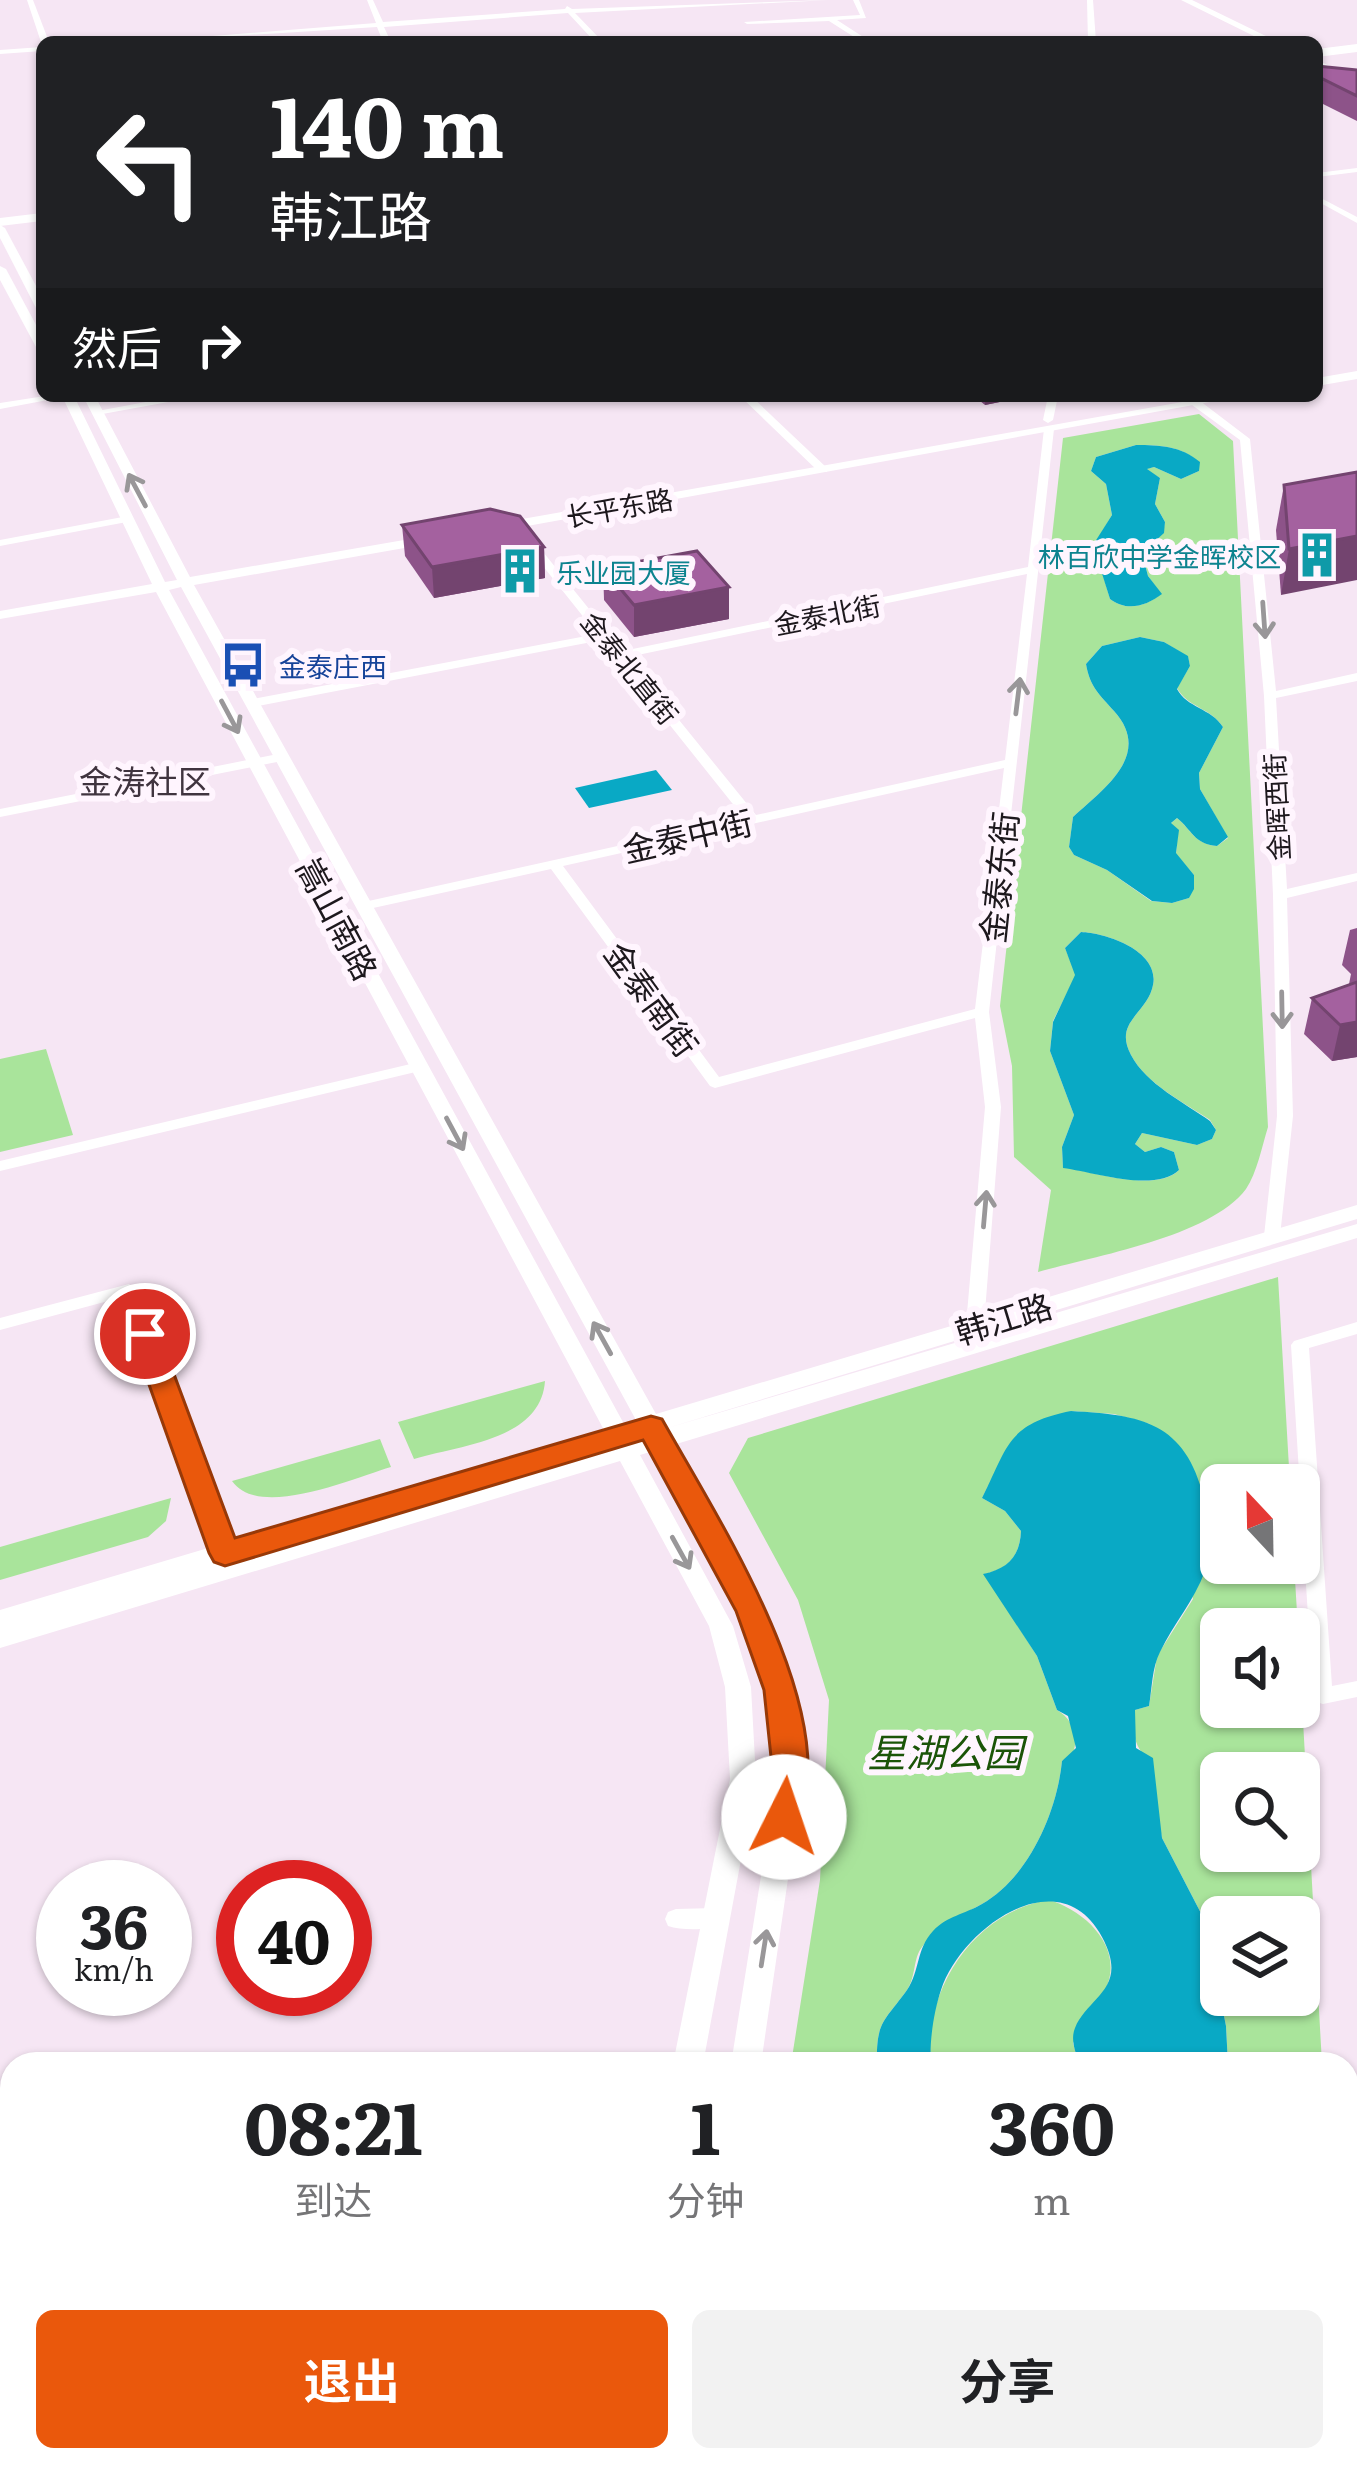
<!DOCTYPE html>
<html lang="zh">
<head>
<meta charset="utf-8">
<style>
	body { margin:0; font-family:Literata,"Noto Sans SC",serif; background:#f2f2f2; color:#202124; height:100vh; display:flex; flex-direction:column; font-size:45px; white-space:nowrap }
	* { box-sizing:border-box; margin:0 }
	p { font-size:39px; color:#757577 }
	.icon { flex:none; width:66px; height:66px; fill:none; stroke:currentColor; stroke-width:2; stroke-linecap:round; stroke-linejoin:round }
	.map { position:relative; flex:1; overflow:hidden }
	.drawer { position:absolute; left:0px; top:2052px; width:1359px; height:420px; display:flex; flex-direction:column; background:#fff; border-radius:36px 36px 0 0; box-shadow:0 3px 9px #0004 }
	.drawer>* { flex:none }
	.top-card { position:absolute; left:36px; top:36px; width:1287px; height:366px; border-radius:18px; box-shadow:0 3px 9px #0004; background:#202124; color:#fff; overflow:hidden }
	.needle { width:78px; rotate:338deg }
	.fabs { position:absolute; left:1200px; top:1464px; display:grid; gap:24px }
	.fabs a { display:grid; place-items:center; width:120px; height:120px; border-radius:18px; background:#fff; box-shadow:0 3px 9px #0004; font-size:60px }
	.speed { position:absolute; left:36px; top:1860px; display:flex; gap:24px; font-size:60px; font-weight:700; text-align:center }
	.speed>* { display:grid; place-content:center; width:156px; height:156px; border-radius:50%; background:#fff; box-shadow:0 3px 9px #0004; line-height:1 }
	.speed small { font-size:30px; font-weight:400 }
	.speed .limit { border:18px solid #d22; background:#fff; color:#111 }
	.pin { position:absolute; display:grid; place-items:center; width:102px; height:102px; color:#fff; margin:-51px; border:6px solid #fff; border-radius:50%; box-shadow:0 3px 12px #0007 }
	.me { position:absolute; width:132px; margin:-66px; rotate:4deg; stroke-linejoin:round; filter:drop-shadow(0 0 9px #0008) }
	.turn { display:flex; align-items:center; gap:42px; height:252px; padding:0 36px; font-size:54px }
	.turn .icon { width:156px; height:156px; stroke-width:2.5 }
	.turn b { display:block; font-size:84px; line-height:102px }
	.then { display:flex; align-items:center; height:114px; padding:0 36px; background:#0003; gap:24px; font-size:45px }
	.eta { display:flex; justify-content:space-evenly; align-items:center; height:204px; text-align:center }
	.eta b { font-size:72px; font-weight:700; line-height:84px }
	.action { display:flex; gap:24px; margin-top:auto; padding:24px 36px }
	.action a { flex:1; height:138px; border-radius:18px; background:#ea580c; color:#fff; font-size:48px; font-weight:700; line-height:138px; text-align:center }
	.action a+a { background:#f2f2f2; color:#202124 }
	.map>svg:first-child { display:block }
</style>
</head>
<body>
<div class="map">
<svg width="1357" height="2472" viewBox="0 0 1357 2472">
	<rect width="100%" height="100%" fill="#f6e6f4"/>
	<g fill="#a9e49b" fill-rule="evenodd">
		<path d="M1199 414 1233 441 1268 1127C1262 1146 1257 1173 1246 1189 1210 1237 1094 1256 1038 1272L1051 1190 1014 1157 1012 1066 1000 1006 1063 438ZM1136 445C1160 445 1181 446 1199 462V471L1181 479 1154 467 1145 469 1160 478 1155 504 1165 522 1163 533 1142 553 1148 576 1161 594C1146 606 1127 612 1110 599L1094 545 1112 515 1106 484 1091 471 1096 457ZM1140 637 1164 642 1188 657 1190 666 1177 688C1187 707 1211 708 1223 727L1199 773 1200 789 1228 838 1217 846C1194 844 1191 829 1177 818L1170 824 1178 830 1176 854 1194 875 1189 898 1172 903 1151 901 1107 870 1074 855 1069 847 1073 817C1102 790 1154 755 1114 711 1099 694 1090 687 1086 664L1102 646ZM1081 932C1107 933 1164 952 1152 989 1144 1015 1114 1023 1131 1055 1146 1084 1185 1103 1210 1120L1216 1130 1212 1139 1197 1145 1142 1133 1135 1144 1145 1152 1161 1147 1174 1152 1179 1170C1156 1193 1093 1172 1063 1167L1062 1147 1074 1115 1050 1051 1053 1021 1076 975 1065 948Z"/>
		<polygon points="46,1049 73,1135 0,1152 0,1059"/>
		<path d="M1278 1277 1290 1485H1221V1563H1294L1298 1629H1221V1707H1299V1648L1322 2064H1228L1226 2026 1205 1921 1162 1838 1145 1756C1134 1746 1130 1724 1135 1710L1149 1706 1157 1656 1193 1599 1150 1424 1114 1414 1071 1411 988 1486 982 1498 1005 1511 1021 1531C1020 1555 1009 1569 985 1574L1037 1656 1057 1710C1073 1719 1080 1738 1072 1755L1062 1761C1057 1812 1029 1877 982 1904 959 1917 940 1923 922 1947 913 1958 916 1977 907 1990 884 2022 876 2021 877 2064H791L820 1880 829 1700 798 1600 729 1473 748 1438ZM1221 1773H1299V1851H1221ZM1221 1917H1299V1995H1221Z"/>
		<path d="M545 1381C541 1440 461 1445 414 1459L398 1422Z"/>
		<path d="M380 1439 391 1467C353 1478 259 1520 232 1481Z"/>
		<polygon points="171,1498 166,1521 148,1537 0,1580 0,1547"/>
		<path d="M1049 1900C1087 1911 1128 1951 1103 1994 1094 2011 1082 2025 1073 2043L1079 2064H931C922 1990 975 1911 1049 1900Z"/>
		<polygon points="1357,2348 1357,2472 733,2472 732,2460 1347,2460 1347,2349"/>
	</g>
	<g fill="#09a9c5">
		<path d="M1136 445C1160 445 1181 446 1200 462L1199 471 1181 479 1154 467 1147 469 1160 478 1155 504 1165 522 1164 533 1142 553 1148 576 1162 594C1146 606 1127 612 1110 599L1093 545 1112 515 1106 484 1091 471 1096 457Z"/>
		<path d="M1140 637 1164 642 1188 656 1190 666 1177 689C1187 708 1211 708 1223 727L1199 773 1200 789 1228 837 1217 846C1194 844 1192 830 1177 818L1171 823 1179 830 1176 853 1194 875V889L1189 898 1172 903 1152 901 1107 870 1074 855 1069 847 1073 817C1102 790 1154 755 1114 711 1099 694 1090 687 1086 664L1102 646Z"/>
		<polygon points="656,770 672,790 589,808 575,788"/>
		<path d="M1081 932C1107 933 1164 952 1152 989 1144 1015 1114 1023 1131 1055 1146 1084 1185 1103 1210 1121L1216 1130 1212 1139 1197 1145 1142 1133 1135 1144 1145 1152 1161 1147 1174 1152 1179 1170C1155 1193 1094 1172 1063 1168L1062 1147 1074 1115 1050 1051 1053 1022 1075 975 1065 948Z"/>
		<path d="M1071 1411C1142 1415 1185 1422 1204 1498 1210 1522 1214 1546 1205 1571 1194 1601 1174 1623 1160 1652 1152 1667 1152 1689 1149 1706L1135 1710 1136 1748 1153 1758 1162 1838 1205 1921 1226 2026 1228 2064H1079C1076 2053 1070 2040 1075 2028 1088 1996 1130 1989 1102 1937 1059 1857 961 1929 941 1990 934 2011 929 2042 931 2064H877C876 2021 884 2022 907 1990 920 1971 916 1949 933 1931 947 1916 965 1914 982 1904 1029 1877 1057 1812 1062 1761L1076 1748 1068 1716 1057 1710 1037 1656 983 1574C1008 1569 1020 1556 1021 1531L1005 1511 982 1498C1008 1446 1007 1424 1071 1411Z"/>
	</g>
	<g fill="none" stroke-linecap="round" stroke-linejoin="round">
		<g fill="#fff" fill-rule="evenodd">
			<polygon points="27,0 33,0 49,42 41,42"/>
			<polygon points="367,0 373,0 383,22 565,9 567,6 572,9 829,0 575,13 603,42 595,42 568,13 384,27 391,42 383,42 377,27 138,42 376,23"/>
			<polygon points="853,0 859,0 866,18 837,20 871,42 862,42 829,21 747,24 744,22 860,15"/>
			<polygon points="1087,0 1093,0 1096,42 1088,42"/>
			<polygon points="42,47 42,51 0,54 0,50"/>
			<polygon points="1357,168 1357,172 1317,177 1317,173"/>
			<polygon points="1317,196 1357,217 1357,223 1317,201"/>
			<polygon points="45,396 69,396 0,409 0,403"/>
			<polygon points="178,396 201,396 97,415 92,412"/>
			<polygon points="740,396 751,396 827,468 827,472 819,472"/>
			<polygon points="1048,396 1058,396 1053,420 1048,423 1043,420"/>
			<polygon points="1192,401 1200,401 1250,439 1276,691 1357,673 1357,681 1276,698 1287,889 1357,873 1357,881 1287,898 1293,1116 1280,1236 1272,1242 1264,1236 1277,1116 1273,895 1264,696 1240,440 1192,405"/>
			<path d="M1049 426 1054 429 989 1012 1001 1107 984 1325 975 1331 966 1325 985 1107 975 1018 715 1088 710 1086 551 869 364 910 357 906 364 902 744 818 602 640 253 707 247 703 253 699 597 634 527 546V542H535L623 651 1028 567 1044 429ZM1027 574 1005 760 756 815 628 657ZM1004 768 975 1009 719 1077 563 866Z"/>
			<polygon points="128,516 132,517 132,521 0,546 0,540"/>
			<polygon points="283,753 287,754 287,760 0,817 0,809"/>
			<polygon points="419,1062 427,1067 424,1070 0,1171 0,1161"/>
			<polygon points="129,1284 137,1290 235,1554 232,1559 225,1561 218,1559 215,1554 123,1297 0,1330 0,1318"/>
			<polygon points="1357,1322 1357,1334 1309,1348 1332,1686 1357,1681 1357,1697 1323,1704 1316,1702 1313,1696 1291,1345 1294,1341"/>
			<path d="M716 1908 724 1911 727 1918 724 1925C709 1930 683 1931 668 1926L665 1919 668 1912 676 1909Z"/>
		</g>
		<g fill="#fff" fill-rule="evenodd">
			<polygon points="1181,0 1192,0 1278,42 1266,42"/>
			<polygon points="1317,60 1357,79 1357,86 1317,67"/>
			<polygon points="0,225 5,228 42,297 42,312 36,308 0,238"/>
			<polygon points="0,266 6,269 42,336 42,351 36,347 0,280"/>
			<polygon points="1357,371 1357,379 1317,386 1317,378"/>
			<path d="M62 396H74L165 582 177 580 83 396H95L190 577 427 536 434 540 427 544 194 585 656 1414 1357 1205V1219L664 1429 1357 1224V1238L673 1445 764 1610 793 1690 803 1776 761 2064H731L777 1776 767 1690 740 1611 653 1451 640 1455 733 1626 751 1687 756 1779 703 2064H673L730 1779 725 1687 709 1626 620 1461 0 1648V1610L604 1430 156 592 0 619V611L152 584ZM181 587 636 1420 624 1424 169 590ZM612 1445V1446L375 1516Z"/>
			<polygon points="1216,396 1243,396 500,531 493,527 500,523"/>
			<polygon points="594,2460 628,2460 626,2472 592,2472"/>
			<polygon points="669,2460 703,2460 701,2472 667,2472"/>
		</g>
		<g fill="#fff" fill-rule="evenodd">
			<polygon points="1357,44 1357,52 1317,57 1317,49"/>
			<polygon points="42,213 42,221 0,226 0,218"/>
		</g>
	</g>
	<g fill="#8d5389">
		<polygon points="1317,66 1357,70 1357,121 1317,101"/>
		<polygon points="974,396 1029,396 985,405"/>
		<polygon points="1357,472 1281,595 1276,530 1284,485"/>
		<polygon points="402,525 544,547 545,578 434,598 405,556"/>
		<polygon points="603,568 729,587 729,619 634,637 604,600"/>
		<polygon points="1357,928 1357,1057 1332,1061 1304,1034 1312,998 1349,984 1351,974 1342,965 1350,930"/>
	</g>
	<g fill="#73446f">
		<polygon points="986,396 1029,396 985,405"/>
		<polygon points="1357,536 1357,580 1281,595 1289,549"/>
		<polygon points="544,547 545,578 434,598 432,567"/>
		<polygon points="729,587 729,619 634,637 634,605"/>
		<polygon points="1357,1022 1357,1057 1332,1061 1340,1025"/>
	</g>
	<g fill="#a4619f" stroke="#73446f" stroke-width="3">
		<polygon points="1317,66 1357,70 1357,96 1317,76"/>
		<polygon points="1357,472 1357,536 1289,549 1284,485"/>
		<polygon points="490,509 520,516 544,547 432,567 402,525"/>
		<polygon points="697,551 729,587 634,605 603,568"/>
		<polygon points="1357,982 1357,1022 1340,1025 1312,998"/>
	</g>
	<defs><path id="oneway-shaft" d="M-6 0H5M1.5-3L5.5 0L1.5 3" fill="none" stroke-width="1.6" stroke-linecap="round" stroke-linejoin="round" transform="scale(3)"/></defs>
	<g stroke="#999799">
		<use href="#oneway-shaft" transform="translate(137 490) rotate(-118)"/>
		<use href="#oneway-shaft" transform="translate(1264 620) rotate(86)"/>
		<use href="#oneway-shaft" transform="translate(1018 696) rotate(-83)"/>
		<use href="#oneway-shaft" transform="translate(230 717) rotate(62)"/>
		<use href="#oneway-shaft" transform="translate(1282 1010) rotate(89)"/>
		<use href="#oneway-shaft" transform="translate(455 1134) rotate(62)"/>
		<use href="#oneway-shaft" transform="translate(985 1209) rotate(-85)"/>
		<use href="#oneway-shaft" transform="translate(602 1338) rotate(-119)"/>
		<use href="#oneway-shaft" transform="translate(681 1553) rotate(61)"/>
		<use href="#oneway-shaft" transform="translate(764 1948) rotate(-81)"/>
	</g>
	<path fill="#ea580c" stroke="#983908" stroke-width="3" d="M145 1324 159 1334 235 1538 651 1416 662 1419C715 1514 849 1718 796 1828L784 1832 771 1828 766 1817 773 1776 764 1690 736 1611 643 1440 225 1566 214 1562 209 1553 131 1334Z"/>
	<defs>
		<g id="building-bare" transform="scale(3.6)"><path d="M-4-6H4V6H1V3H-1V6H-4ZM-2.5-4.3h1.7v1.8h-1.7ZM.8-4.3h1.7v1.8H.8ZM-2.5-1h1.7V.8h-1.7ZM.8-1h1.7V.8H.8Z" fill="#0f9aa8" stroke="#fff5fe" stroke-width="2.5" paint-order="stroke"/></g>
		<g id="bus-bare" transform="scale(3.6)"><path d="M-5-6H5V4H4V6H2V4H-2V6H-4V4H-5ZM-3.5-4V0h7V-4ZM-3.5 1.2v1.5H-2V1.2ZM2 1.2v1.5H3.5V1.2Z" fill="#1a4fb4" stroke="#fff5fe" stroke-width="2.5" paint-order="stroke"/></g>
	</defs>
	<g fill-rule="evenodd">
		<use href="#building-bare" x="1317" y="555"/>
		<use href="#building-bare" x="520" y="571"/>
		<use href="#bus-bare" x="243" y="665"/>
	</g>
	<g text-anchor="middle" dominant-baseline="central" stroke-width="12" stroke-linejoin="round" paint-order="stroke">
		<g font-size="27" fill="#1d181d" stroke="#fff5fe">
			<text transform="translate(619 506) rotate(-10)">长平东路</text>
			<text transform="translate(827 613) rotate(-11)">金泰北街</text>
			<text transform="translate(631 667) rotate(51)">金泰北直街</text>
			<text transform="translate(1275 807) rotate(-93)">金晖西街</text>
		</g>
		<g font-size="27" fill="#0d838f" stroke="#fff5fe" text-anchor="end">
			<text x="1281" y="555">林百欣中学金晖校区</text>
			<text x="556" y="571" text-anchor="start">乐业园大厦</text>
		</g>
		<g font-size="27" fill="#164399" stroke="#fff5fe" text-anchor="start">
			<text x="279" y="665">金泰庄西</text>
		</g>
		<g font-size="33" fill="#40343f" stroke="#fff5fe">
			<text x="145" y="779">金涛社区</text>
		</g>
		<g font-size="33" fill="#1d181d" stroke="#fff5fe">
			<text transform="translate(687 834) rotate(-13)">金泰中街</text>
			<text transform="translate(997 877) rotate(-84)">金泰东街</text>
			<text transform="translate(339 918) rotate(62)">嵩山南路</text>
			<text transform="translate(653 998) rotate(54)">金泰南街</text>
			<text transform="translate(1003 1317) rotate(-17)">韩江路</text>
		</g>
		<g font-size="39" font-style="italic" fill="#1b5408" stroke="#fff5fe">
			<text x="945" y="1750">星湖公园</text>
		</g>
	</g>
</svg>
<div class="fabs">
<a><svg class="needle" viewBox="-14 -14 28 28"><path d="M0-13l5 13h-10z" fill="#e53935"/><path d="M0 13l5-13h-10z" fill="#757577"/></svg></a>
<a><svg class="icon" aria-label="sound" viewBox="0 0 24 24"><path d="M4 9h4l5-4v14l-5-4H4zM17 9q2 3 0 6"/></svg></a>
<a><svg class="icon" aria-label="search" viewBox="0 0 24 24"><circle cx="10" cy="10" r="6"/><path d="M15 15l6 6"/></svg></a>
<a><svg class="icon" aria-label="layers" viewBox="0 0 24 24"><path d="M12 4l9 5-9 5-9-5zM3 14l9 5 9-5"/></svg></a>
</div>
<div class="speed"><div>36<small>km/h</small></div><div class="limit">40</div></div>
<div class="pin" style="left:145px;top:1334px;background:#d93025"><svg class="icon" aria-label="arrive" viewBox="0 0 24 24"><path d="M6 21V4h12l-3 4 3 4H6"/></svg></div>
<svg class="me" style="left:784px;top:1817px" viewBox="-20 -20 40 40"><circle r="19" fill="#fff"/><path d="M0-13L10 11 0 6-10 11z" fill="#ea580c"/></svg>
<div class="top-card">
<div class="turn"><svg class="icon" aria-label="left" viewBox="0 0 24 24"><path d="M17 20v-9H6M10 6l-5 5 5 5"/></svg><div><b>140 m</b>韩江路</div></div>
<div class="then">然后<svg class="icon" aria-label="right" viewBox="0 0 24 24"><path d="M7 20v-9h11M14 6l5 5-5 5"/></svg></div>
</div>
<section class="drawer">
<div class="eta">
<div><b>08:21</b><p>到达</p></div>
<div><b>1</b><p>分钟</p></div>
<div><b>360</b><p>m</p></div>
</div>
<div class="action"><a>退出</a><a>分享</a></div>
</section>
</div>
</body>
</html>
